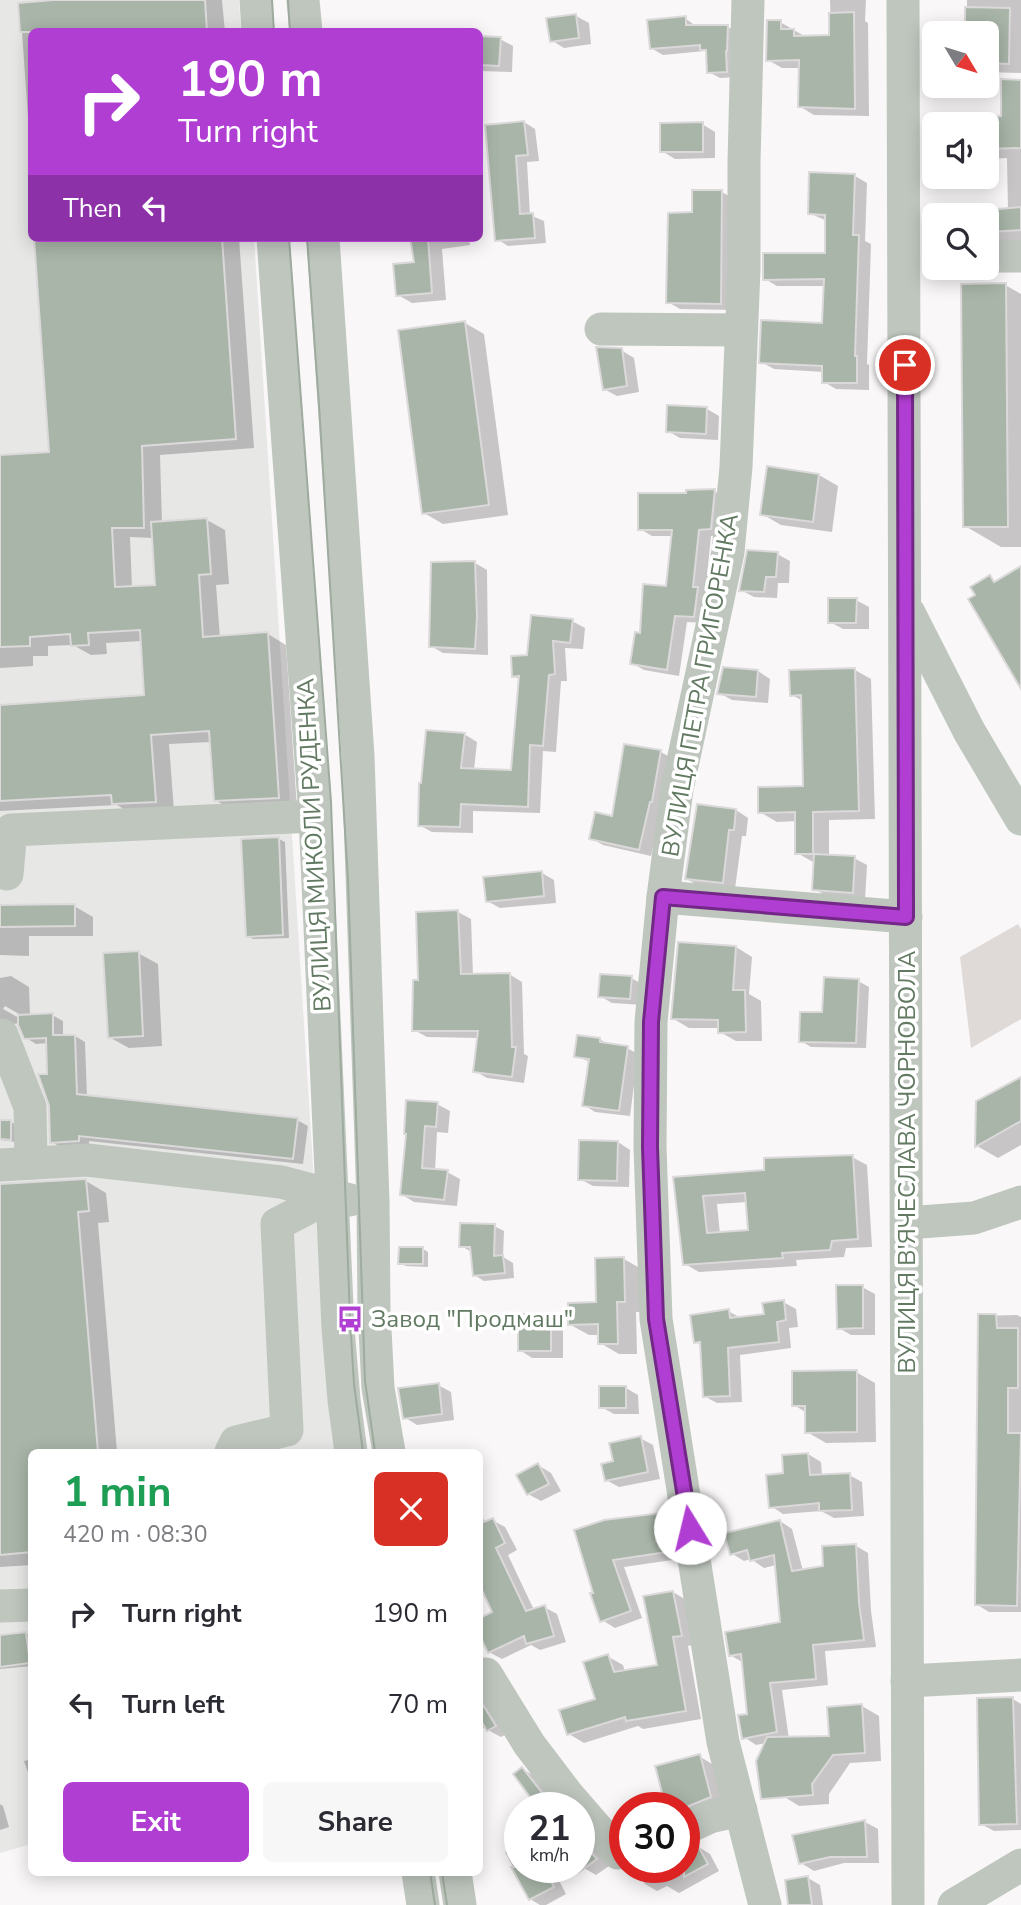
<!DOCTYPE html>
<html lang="en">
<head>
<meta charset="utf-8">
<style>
	body { margin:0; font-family:"Nunito Sans",sans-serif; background:#f7f7f7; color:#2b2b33; height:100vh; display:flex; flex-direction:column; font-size:26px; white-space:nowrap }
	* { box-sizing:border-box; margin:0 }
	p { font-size:23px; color:#7c7c81 }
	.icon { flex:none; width:38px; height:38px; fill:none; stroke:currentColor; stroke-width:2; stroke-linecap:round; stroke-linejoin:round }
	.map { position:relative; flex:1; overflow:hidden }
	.drawer { position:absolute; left:28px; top:1449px; width:455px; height:427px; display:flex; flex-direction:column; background:#fff; border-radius:10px; box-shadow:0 4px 18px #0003 }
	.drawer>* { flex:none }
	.banner { position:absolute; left:28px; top:28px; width:455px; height:214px; border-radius:10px; box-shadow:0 4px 18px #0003; background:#b13ed2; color:#fff; overflow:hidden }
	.needle { width:46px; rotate:128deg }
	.controls { position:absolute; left:922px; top:21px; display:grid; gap:14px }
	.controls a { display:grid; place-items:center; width:77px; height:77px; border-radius:10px; background:#fff; box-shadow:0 4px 18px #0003; font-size:35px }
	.speed { position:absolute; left:504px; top:1792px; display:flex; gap:14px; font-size:35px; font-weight:700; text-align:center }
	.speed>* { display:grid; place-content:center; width:91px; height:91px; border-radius:50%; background:#fff; box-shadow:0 4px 18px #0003; line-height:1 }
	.speed small { font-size:18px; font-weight:400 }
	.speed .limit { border:10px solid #d22; background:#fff; color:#111 }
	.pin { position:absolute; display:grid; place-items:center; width:60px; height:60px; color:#fff; margin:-30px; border:4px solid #fff; border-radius:50%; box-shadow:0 2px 7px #0007 }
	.me { position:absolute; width:77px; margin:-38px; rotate:351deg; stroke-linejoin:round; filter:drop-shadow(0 0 5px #0008) }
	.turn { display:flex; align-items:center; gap:24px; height:147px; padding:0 35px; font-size:32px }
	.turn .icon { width:91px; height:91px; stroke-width:2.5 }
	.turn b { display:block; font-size:49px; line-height:60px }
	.then { display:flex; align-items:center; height:66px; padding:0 35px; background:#0003; gap:14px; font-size:26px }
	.round { display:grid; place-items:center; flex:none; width:74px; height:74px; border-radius:10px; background:#f7f7f7 }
	.summary { display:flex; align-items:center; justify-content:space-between; height:119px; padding:0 35px }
	h1 { font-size:42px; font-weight:700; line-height:52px; color:#1e9e55 }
	.action { display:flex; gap:14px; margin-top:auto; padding:14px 35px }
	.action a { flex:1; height:80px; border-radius:10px; background:#b13ed2; color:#fff; font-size:28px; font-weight:700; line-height:80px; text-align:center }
	.action a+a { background:#f7f7f7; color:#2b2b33 }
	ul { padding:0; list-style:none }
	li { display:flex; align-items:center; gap:21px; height:91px; padding:0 35px }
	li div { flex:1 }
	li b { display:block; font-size:26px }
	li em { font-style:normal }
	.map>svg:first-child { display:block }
</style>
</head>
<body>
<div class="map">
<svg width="1021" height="1905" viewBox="0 0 1021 1905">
	<rect width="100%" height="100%" fill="#f9f7f8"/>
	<polygon fill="#e7e7e6" points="0,0 239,0 241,31 32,32 32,238 254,238 317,1228 343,1452 32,1452 31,1844 0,1853"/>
	<polygon fill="#dfdad8" points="1018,924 1021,929 1021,1019 971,1048 960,957"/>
	<g fill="#0003" fill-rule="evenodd">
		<polygon points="78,0 222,0 225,32 32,32 32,174 20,4"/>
		<polygon points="830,0 866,0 865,21 868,23 869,116 814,115 799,106 800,68 782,68 768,60 780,22 806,37 831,36"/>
		<polygon points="967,0 1021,0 1021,73 987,72 987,33 967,33"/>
		<polygon points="576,16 589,23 591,44 564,48 551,40"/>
		<polygon points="685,18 697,27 728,27 739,33 738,77 720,78 709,72 708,53 705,51 663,55 651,48"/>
		<polygon points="480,38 500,39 513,46 512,72 480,71"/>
		<polygon points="1021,82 1021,240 1000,242 987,234 987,215 981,215 980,212 1008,210 1007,158 987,159 987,124 972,124 991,123 1003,118"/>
		<polygon points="524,122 535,129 539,161 527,162 530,215 544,221 546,243 508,246 497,239 487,127"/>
		<polygon points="702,124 715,132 715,158 675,159 662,151"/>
		<polygon points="855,176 867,183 865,241 871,244 867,364 869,365 869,390 836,389 824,382 824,372 774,369 761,362 824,325 825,286 777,286 765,279 827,255 827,221 809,213"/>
		<polygon points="722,192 734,199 732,310 680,309 668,302 694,213"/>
		<path d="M36 238H239L254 448 160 455 162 523 207 520 225 530 229 584 216 585 220 638 268 634 286 645 297 808 234 811 215 800 211 742 169 744 174 811 132 814 117 805 0 811V707L146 697 142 641 106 643 107 654 91 655 73 645 48 646V656H33V666L0 668V456L51 454ZM130 537 153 538 157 587 132 588Z"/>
		<polygon points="412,238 469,238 470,245 442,249 446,300 412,303 398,295 416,264"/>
		<polygon points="1005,285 1021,294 1021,547 1001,547 965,526"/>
		<polygon points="465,323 484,334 508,515 443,524 424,513"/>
		<polygon points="621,350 634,358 639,392 617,396 604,389"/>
		<polygon points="707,409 719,416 718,440 680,438 668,431"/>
		<polygon points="819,475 838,486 832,532 781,525 762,514"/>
		<polygon points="714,491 726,498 722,535 711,536 705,594 706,623 687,622 679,676 644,670 632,663 641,635 668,588 673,536 652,536 640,529 688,494"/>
		<polygon points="777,554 790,561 789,583 778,583 777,598 754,597 741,590"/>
		<polygon points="475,563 487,570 488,655 443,653 431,646"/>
		<polygon points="856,600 869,607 869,629 843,629 830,622"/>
		<polygon points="572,621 585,628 583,649 565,648 567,681 561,681 556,752 543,751 540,813 473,811 473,833 432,832 419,825 464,734 477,742 474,770 513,771 521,680 513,676 529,656"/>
		<polygon points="855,670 871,679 875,819 829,820 829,857 854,858 867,865 865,900 827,896 814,889 815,863 797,853 797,821 777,822 760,812 805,788 803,701 792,695"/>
		<polygon points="758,671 770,679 768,703 732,700 719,693"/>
		<polygon points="661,752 673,759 651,856 603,845 591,838 613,818"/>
		<polygon points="736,810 748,818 746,836 742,836 735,889 699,886 687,879"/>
		<polygon points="279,839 285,842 289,938 253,939 247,936"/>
		<polygon points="542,873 554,880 556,903 500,908 487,901"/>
		<polygon points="0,906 74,906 93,917 93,936 29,936 29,956 0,955"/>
		<polygon points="458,912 471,919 473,975 509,974 522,982 524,1054 528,1056 524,1083 487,1078 475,1071 479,1038 427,1037 414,1030 420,982"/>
		<polygon points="736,947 752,957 749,994 761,1001 762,1041 736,1041 720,1032 720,1028 689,1028 672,1018"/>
		<polygon points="138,953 158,964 162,1046 129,1048 109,1037"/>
		<path d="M11 976 29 987 30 1016 52 1015 63 1021V1037L75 1036 85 1042 87 1097 297 1120 308 1126 303 1164 89 1141V1146L62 1148 52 1142 48 1043 36 1044 26 1038 20 1023 0 1026V978ZM5 1006 19 1014V1018L3 1009Z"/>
		<polygon points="631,978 644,985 643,1005 612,1003 600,996"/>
		<polygon points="858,981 869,987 866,1048 811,1047 801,1041 824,1014"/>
		<polygon points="600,1039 610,1046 627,1048 638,1054 630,1116 595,1112 584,1105 590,1062 576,1056"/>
		<polygon points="1021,1079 1021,1145 998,1158 977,1146 978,1102"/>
		<polygon points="437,1104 450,1111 448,1133 437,1132 435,1171 447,1172 460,1179 457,1206 414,1202 401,1194 408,1134"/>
		<polygon points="0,1122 11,1122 16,1125 17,1142 0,1140"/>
		<polygon points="618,1142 630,1150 629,1187 593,1186 580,1179"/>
		<path d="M852 1157 867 1165 872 1247 846 1248 844 1257 796 1260 797 1266 699 1272 685 1264 675 1178 766 1171ZM747 1202 749 1231 720 1234 717 1204Z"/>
		<polygon points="86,1181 106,1193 109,1222 98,1223 117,1452 32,1452 32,1565 0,1567 0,1186"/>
		<polygon points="494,1226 504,1231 503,1257 513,1263 514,1278 484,1281 474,1275 472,1252 461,1246"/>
		<polygon points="423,1249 428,1252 428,1267 406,1266 400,1263"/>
		<polygon points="624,1259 643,1270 644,1312 636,1312 637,1354 619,1354 600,1343 600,1335 589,1335 569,1324 598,1303"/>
		<polygon points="862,1287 875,1294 875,1335 851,1335 839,1328"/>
		<polygon points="783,1302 796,1309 798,1327 789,1328 791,1348 740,1355 742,1402 717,1403 704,1396 702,1346 696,1342 728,1311 741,1318 766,1315"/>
		<polygon points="550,1315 563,1323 563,1358 532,1358 520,1350"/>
		<polygon points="1017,1315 1021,1317 1021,1612 989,1612 976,1604 980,1316"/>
		<polygon points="856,1372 875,1383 876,1442 826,1443 807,1432 807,1413 794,1405"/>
		<polygon points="438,1385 451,1392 454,1420 417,1425 404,1417"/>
		<polygon points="626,1388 638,1395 639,1414 614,1414 601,1407"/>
		<polygon points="640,1438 653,1445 660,1479 619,1487 606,1480"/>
		<polygon points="808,1454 821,1462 822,1476 849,1475 862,1482 864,1516 834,1518 821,1511 783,1514 771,1506 785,1475"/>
		<polygon points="538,1465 551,1473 561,1491 541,1501 528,1494"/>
		<polygon points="661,1515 673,1523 679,1559 624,1567 642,1618 615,1628 602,1620 576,1531"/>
		<polygon points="492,1520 505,1527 517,1550 508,1555 534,1610 544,1607 557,1614 566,1642 540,1650 531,1645 502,1659 489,1652 480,1632 480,1620 494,1613 480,1584 480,1526"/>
		<polygon points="780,1521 792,1529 803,1571 825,1567 856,1546 868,1553 871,1611 876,1647 825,1651 828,1685 782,1690 789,1739 831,1738 862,1706 879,1716 881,1761 850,1763 829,1794 829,1804 799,1806 783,1796 766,1743 756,1745 744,1737 748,1715 744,1663 730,1655 781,1624 776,1565 764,1568 751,1559 744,1561 731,1553"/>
		<polygon points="673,1592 688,1601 697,1644 688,1646 701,1719 643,1729 638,1726 584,1743 569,1734 597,1700 607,1656 623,1665 625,1672 659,1666"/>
		<polygon points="26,1633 32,1637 32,1666 0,1669 0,1636"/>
		<polygon points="480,1697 487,1702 507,1734 501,1737 480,1726"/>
		<polygon points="1013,1699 1021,1704 1021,1830 994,1831 981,1824"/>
		<polygon points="699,1756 712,1764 723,1804 684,1818 684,1808"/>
		<polygon points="32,1759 32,1784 24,1761"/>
		<polygon points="522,1769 535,1776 554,1802 547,1807 534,1800"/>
		<polygon points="0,1804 3,1806 9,1827 0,1830"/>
		<polygon points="865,1822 878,1829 879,1863 844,1863 814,1871 801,1863"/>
		<polygon points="579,1837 587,1842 609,1866 596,1875 584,1868 579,1862"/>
		<polygon points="520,1844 520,1867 552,1867 566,1894 546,1905 540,1905 530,1899 505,1852"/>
		<polygon points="697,1846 710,1854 719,1871 679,1893 667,1886 657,1891 645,1884 637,1869 684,1867"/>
		<polygon points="808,1878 820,1885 823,1905 790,1905"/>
	</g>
	<g fill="#a9b5a8" stroke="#dbd9da" stroke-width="2" fill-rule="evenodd">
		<polygon points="54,0 205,0 207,32 20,32 18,3"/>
		<polygon points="965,7 1010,8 1009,64 987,63 987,33 965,33"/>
		<polygon points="854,12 855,109 798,107 799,60 766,61 767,20 781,20 781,29 794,29 794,36 829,35 829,13"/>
		<polygon points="576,14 579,38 550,42 546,18"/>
		<polygon points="686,16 686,25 728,25 727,51 726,51 727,72 707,73 706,50 700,50 700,45 650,49 647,20"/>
		<polygon points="480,36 501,37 499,66 480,65"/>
		<polygon points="1001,79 1021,80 1021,148 987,149 989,117 1001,116"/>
		<polygon points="524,121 528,155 516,156 520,214 533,213 535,238 495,241 485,125"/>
		<polygon points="703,122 703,152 660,152 660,123"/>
		<polygon points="809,172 855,174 853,235 859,235 855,356 857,356 857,383 822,383 822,366 759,363 761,320 822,323 824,279 763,280 763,253 825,253 825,215 808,214"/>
		<polygon points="692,190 722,190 721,304 666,303 668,213 692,212"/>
		<polygon points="1021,207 1021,230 987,232 987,210"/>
		<polygon points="34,238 222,238 236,439 142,446 144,528 112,528 115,587 155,585 151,522 207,518 211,574 199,575 203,637 268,632 279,798 214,801 209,731 151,735 156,802 112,804 111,795 0,801 0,705 144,695 140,630 88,633 89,645 71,646 70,634 30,637 30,646 0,647 0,455 49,452"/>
		<polygon points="410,238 428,238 432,293 396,296 393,264 414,262"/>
		<polygon points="1006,283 1008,527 963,527 961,284"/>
		<polygon points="465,321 489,505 422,514 398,330"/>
		<polygon points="596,347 622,348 627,386 603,390"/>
		<polygon points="667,405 707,407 706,434 666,432"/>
		<polygon points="767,466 819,474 813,522 760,515"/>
		<polygon points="715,489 711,529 699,530 693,587 698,587 694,617 675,616 667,670 630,664 635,632 640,633 643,584 666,586 672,530 638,530 638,493 686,493 686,490"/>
		<polygon points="747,550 778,552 776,577 766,577 764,592 739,591"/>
		<polygon points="475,561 477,617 475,649 429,647 431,562"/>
		<polygon points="1021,566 1021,689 968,599 975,595 970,587 990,575 994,582"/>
		<polygon points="828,598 857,598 856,623 828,623"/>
		<polygon points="531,615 573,619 570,643 553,641 555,674 549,675 543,746 530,745 528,807 461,804 460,827 418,826 419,783 421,783 426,730 465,733 461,768 511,770 519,676 512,677 511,656 527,655"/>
		<polygon points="723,667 758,670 756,697 717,694"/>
		<polygon points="855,668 859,811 813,812 813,854 795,854 795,812 758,813 758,787 803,786 801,695 790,696 789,670"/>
		<polygon points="624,744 661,750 652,802 650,802 639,850 589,839 595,812 612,816"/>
		<polygon points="697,804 736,809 734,830 729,830 723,883 685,879"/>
		<polygon points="279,837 283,935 246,937 241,839"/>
		<polygon points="814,854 855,856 853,893 812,890"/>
		<polygon points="542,871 544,896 486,902 483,877"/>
		<polygon points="75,904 75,926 0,927 0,905"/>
		<polygon points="458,910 461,974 510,973 512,1047 516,1047 512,1077 473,1072 478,1031 412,1031 413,980 418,980 416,912"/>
		<polygon points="678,942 736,946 733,990 745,990 746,1032 718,1033 718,1020 671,1019"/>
		<polygon points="139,951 143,1036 108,1038 103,953"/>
		<polygon points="600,974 632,976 630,999 598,997"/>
		<polygon points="824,977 859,979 856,1043 799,1042 800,1012 822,1012"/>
		<polygon points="53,1013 53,1035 75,1035 77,1094 298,1118 293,1159 79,1136 79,1141 50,1143 49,1106 38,1074 47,1074 46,1038 24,1039 18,1025 18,1015"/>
		<polygon points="577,1035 600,1038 600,1042 628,1046 619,1111 582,1106 589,1059 574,1057"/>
		<polygon points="1021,1077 1021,1121 975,1147 976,1101"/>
		<polygon points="406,1100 438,1102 436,1127 425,1126 422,1168 448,1170 444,1200 400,1195 406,1134 404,1134"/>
		<polygon points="0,1120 11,1120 11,1140 0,1139"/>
		<polygon points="579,1140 618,1141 617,1181 578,1180"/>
		<path d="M853 1155 858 1239 832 1241 830 1250 782 1253 783 1258 683 1265 673 1177 764 1170V1158ZM745 1193 748 1230 707 1233 703 1196Z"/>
		<polygon points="86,1179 89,1211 78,1212 98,1452 32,1452 32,1552 0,1555 0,1184"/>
		<polygon points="460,1223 495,1224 494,1256 503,1255 505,1273 473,1276 470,1247 459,1247"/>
		<polygon points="399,1247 423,1247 423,1264 398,1264"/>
		<polygon points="624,1257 625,1302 617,1302 618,1344 598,1344 598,1324 568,1325 568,1303 596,1302 595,1258"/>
		<polygon points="836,1285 863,1285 863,1328 837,1329"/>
		<polygon points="784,1300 786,1320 777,1322 779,1342 728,1348 730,1396 703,1397 700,1342 694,1343 690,1315 729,1309 730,1318 764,1314 762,1303"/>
		<rect x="518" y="1314" width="33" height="37"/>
		<polygon points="978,1314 996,1314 997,1328 1018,1328 1018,1388 1008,1388 1008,1433 1021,1433 1017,1606 975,1605"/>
		<polygon points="857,1370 857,1432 805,1433 805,1406 792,1406 792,1371"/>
		<polygon points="439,1383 442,1414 403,1419 398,1388"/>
		<rect x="599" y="1386" width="27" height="22"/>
		<polygon points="641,1436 648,1472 605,1481 601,1464 613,1461 609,1443"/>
		<polygon points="808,1453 810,1475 850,1473 852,1510 819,1511 819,1503 769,1508 766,1475 783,1473 782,1455"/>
		<polygon points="538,1463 549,1484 527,1495 516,1475"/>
		<polygon points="480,1513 484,1522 493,1518 505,1543 496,1548 526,1611 545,1605 554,1636 526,1644 524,1636 488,1653 480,1636 480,1618 492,1612 480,1586"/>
		<polygon points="661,1513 667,1552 613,1560 631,1611 600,1622 590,1593 593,1593 574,1530 604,1520"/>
		<polygon points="780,1520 792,1571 823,1566 822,1546 856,1544 859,1603 864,1640 813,1645 816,1679 770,1683 777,1732 742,1739 738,1715 747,1714 741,1654 729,1656 725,1632 780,1622 774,1555 750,1561 747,1550 730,1555 724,1533"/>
		<polygon points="673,1591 682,1636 673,1637 686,1711 626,1721 625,1717 567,1735 559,1710 595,1699 583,1662 608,1654 614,1672 657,1665 643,1596"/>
		<polygon points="26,1632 30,1663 0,1667 0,1635"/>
		<polygon points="1013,1697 1017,1824 979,1825 977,1698"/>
		<polygon points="480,1700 496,1726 487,1731 480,1719"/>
		<polygon points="862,1704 865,1753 833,1755 812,1784 813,1795 761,1799 756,1761 767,1737 829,1736 827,1707"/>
		<polygon points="700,1754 711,1797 684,1808 666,1808 655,1766"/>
		<polygon points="522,1767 543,1794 533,1801 513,1774"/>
		<polygon points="865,1820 867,1857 830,1857 799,1864 792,1835"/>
		<polygon points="579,1838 597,1859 579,1872"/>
		<polygon points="697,1844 708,1864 684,1877 684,1848"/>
		<polygon points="511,1867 544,1867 554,1887 529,1900"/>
		<polygon points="808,1876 812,1905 788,1905 785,1880"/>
	</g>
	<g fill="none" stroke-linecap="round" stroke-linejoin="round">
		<g stroke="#bec6be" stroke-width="33">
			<polyline points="256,0 258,32"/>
			<polyline points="303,0 306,32"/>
			<polyline points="748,0 744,163 744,269 736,467 728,552 677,789 663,897 651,1022 650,1147 656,1319 723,1742 765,1905"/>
			<polyline points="903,0 908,1905"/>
			<polyline points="273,238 315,816 338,1328 344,1400 351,1452"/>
			<polyline points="323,238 358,756 373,1202 374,1310 378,1388 389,1452"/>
			<polyline points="987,256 1021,256"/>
			<polyline points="601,329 741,330"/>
			<polyline points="909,613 969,731 1021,819"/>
			<polyline points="7,874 11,830 315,816"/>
			<polyline points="663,897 906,917"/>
			<polyline points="0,1036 2,1035 30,1107 31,1163"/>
			<polyline points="0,1165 87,1160 281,1182 350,1200"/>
			<polyline points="907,1223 974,1218 1021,1202"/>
			<polyline points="231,1452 236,1442 287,1430 277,1224 331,1196"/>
			<polyline points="0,1606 32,1605"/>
			<polyline points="486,1674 529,1744 567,1794 618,1853 625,1852"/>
			<polyline points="907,1681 1021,1675"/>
			<polyline points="684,1829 710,1817 741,1810"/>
			<polyline points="418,1872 423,1905"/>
			<polyline points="455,1872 460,1905"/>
			<polyline points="954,1905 1021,1865"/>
		</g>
		<g stroke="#9fab9f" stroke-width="2">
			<polyline points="272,0 274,32"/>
			<polyline points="288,0 290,32"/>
			<polyline points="289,238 331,802 350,1319 354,1384 363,1452"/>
			<polyline points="307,238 319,405 348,880 365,1381 375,1452"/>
			<polyline points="430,1872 435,1905"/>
			<polyline points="442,1872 447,1905"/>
		</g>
	</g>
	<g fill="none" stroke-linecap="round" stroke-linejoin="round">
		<g stroke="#732888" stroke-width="18">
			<polyline id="route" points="690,1528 656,1319 650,1147 651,1022 663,897 906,917 905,365"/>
		</g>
		<use href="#route" stroke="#b13ed2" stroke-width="12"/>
	</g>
	<defs>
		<g id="bus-bare" transform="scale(2.1)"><path d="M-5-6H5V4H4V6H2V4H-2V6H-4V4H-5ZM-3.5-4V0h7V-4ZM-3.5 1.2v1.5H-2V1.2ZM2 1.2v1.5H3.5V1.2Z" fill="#b13ed2" stroke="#fff" stroke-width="2.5" paint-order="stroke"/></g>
	</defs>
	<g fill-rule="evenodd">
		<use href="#bus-bare" x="350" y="1319"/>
	</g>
	<g text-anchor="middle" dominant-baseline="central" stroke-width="7" stroke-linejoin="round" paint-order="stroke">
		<g font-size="24" fill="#627962" stroke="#fff">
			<text transform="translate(700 685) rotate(-80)">ВУЛИЦЯ ПЕТРА ГРИГОРЕНКА</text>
			<text transform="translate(314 845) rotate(-93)">ВУЛИЦЯ МИКОЛИ РУДЕНКА</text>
			<text transform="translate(907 1162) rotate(-90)">ВУЛИЦЯ В'ЯЧЕСЛАВА ЧОРНОВОЛА</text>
		</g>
		<g font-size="24" fill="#627962" stroke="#fff" text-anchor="start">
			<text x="371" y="1319">Завод "Продмаш"</text>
		</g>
	</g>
</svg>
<div class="controls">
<a><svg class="needle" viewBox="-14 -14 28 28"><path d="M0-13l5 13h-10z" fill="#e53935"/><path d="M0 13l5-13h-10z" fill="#7c7c81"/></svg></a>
<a><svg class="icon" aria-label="sound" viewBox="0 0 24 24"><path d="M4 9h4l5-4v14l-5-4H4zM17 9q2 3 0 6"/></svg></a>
<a><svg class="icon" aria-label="search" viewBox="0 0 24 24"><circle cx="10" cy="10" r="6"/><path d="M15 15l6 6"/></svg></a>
</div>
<div class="speed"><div>21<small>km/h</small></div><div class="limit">30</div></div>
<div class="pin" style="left:905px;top:365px;background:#d93025"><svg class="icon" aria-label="arrive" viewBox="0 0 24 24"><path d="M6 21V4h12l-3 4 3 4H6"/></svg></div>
<svg class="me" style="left:690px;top:1528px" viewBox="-20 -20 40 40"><circle r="19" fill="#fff"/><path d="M0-13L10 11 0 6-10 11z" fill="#b13ed2"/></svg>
<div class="banner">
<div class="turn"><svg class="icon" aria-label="right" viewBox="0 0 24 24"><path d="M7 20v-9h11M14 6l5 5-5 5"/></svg><div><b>190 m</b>Turn right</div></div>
<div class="then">Then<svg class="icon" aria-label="left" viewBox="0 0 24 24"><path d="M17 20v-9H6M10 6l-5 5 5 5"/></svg></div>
</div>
<section class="drawer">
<div class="summary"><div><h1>1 min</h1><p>420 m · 08:30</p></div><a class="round" style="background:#d93025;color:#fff"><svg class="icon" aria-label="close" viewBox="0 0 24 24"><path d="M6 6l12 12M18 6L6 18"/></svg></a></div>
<ul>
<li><svg class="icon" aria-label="right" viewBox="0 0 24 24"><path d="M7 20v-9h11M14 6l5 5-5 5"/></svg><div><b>Turn right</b></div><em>190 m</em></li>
<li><svg class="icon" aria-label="left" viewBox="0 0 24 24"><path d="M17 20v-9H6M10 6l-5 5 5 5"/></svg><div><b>Turn left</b></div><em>70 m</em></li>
</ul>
<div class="action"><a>Exit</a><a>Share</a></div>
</section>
</div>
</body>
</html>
